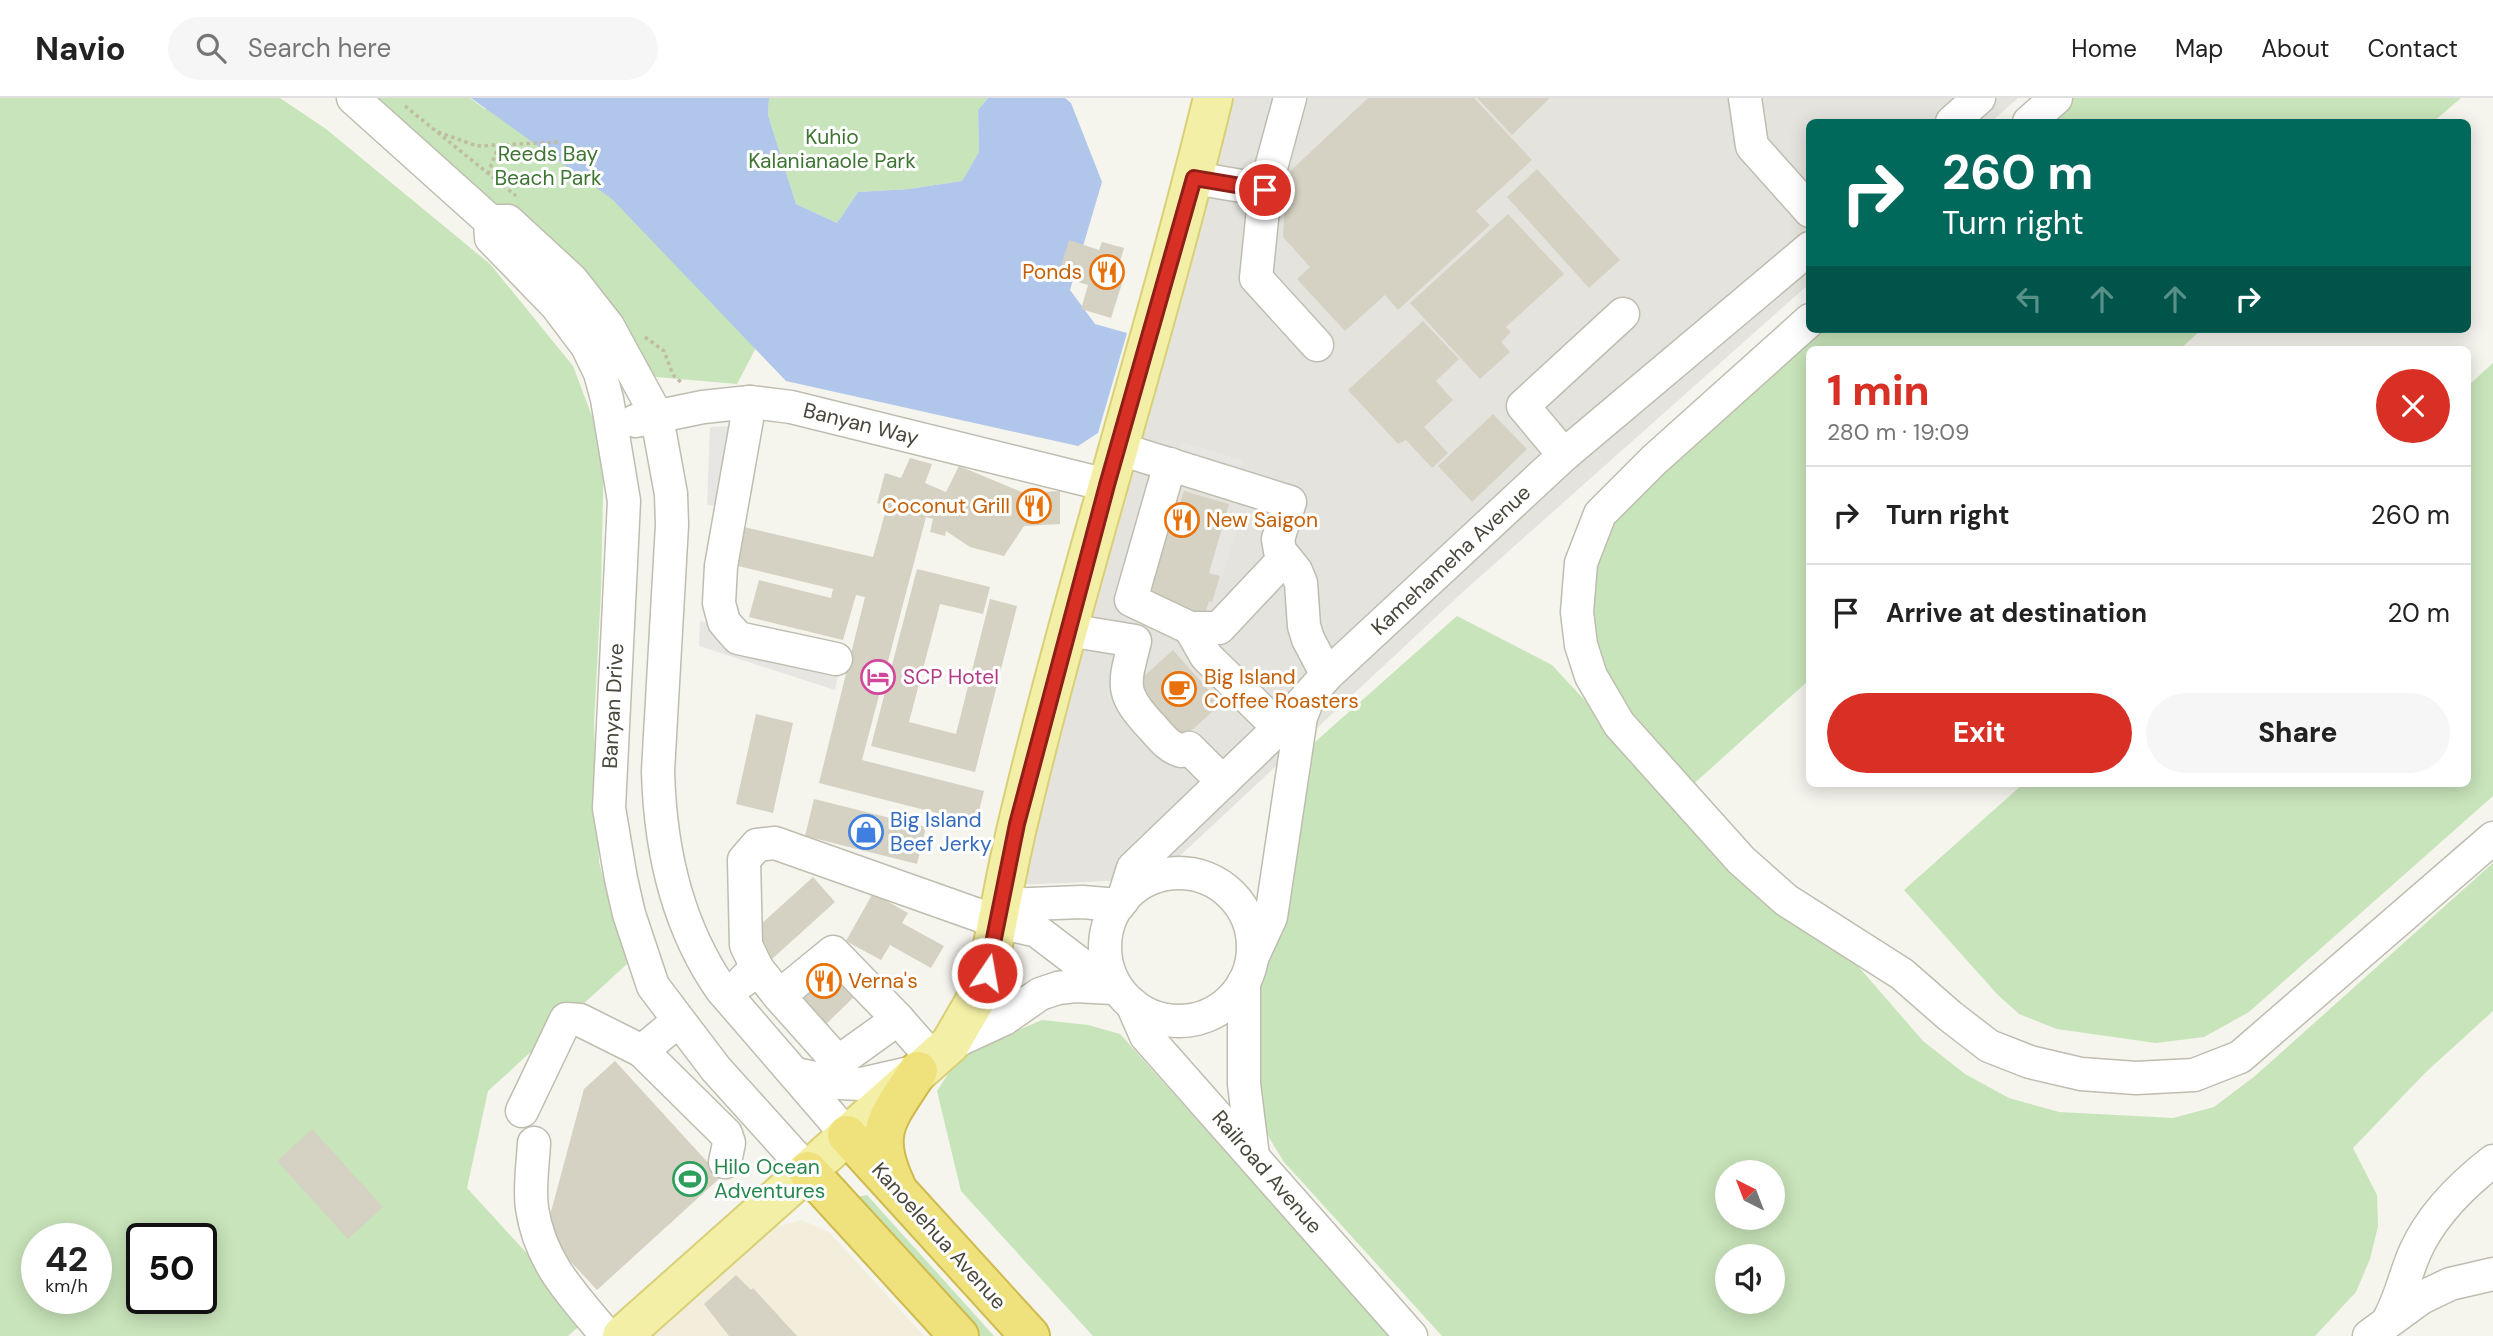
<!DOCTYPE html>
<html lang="en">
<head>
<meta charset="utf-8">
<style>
	body { margin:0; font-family:"DM Sans",sans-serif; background:#f6f6f6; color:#222; height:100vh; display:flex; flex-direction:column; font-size:26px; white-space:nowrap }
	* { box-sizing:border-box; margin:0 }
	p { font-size:23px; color:#767676 }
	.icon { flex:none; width:38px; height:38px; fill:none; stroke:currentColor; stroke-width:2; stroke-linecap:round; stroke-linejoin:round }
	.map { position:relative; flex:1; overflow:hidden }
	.sheet { position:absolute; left:1806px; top:248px; width:665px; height:441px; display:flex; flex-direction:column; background:#fff; border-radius:10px; box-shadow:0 4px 18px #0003 }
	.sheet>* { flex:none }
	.guide { position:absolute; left:1806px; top:21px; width:665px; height:214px; border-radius:10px; box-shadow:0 4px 18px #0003; background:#00695c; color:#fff; overflow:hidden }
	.needle { width:46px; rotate:318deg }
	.tools { position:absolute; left:1715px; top:1062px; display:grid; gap:14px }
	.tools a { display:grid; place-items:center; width:70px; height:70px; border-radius:50%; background:#fff; box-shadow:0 4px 18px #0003; font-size:35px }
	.speed { position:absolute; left:21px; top:1125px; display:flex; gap:14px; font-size:35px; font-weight:700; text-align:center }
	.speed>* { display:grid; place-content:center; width:91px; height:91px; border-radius:50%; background:#fff; box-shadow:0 4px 18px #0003; line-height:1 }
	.speed small { font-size:18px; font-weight:400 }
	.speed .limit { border:4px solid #111; border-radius:10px; background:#fff; color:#111 }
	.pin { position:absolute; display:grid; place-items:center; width:60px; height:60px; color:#fff; margin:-30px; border:4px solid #fff; border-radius:50%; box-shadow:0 2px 7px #0007 }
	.me { position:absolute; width:77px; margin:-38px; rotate:12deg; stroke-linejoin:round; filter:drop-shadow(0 0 5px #0008) }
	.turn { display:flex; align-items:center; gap:24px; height:147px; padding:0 21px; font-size:32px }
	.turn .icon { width:91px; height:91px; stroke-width:2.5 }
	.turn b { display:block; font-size:49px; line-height:60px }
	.lanes { display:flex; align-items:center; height:66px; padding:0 21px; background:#0003; justify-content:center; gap:35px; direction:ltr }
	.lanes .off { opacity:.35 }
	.round { display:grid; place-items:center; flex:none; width:74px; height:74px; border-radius:37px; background:#f6f6f6 }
	.head { display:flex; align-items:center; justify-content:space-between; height:119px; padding:0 21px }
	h1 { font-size:42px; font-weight:800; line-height:52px; color:#d93025 }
	.action { display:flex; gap:14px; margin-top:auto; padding:14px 21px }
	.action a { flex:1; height:80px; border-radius:42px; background:#d93025; color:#fff; font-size:28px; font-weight:800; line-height:80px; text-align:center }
	.action a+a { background:#f6f6f6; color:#222 }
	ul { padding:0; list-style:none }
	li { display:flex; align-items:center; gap:21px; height:98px; padding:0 21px; border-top:2px solid #e0e0e0 }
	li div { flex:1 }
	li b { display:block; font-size:26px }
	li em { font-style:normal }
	header { display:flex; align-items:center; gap:42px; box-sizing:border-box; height:98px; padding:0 35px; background:#fff; border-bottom:2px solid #e0e0e0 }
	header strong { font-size:33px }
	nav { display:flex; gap:38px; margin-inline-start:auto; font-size:24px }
	.search { width:490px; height:63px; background:#f6f6f6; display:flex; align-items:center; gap:18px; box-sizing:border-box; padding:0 24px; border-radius:38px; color:#767676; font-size:26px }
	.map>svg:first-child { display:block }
</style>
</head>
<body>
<header>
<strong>Navio</strong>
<div class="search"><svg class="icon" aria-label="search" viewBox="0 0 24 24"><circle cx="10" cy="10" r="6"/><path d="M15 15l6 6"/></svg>Search here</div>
<nav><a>Home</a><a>Map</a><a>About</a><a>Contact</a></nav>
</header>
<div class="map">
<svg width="2493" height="1238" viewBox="0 0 2493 1238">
	<rect width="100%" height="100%" fill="#f5f4ed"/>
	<polygon fill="#f3eedb" points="802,1122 830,1135 924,1238 650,1238 770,1130"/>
	<polygon fill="#e5e3de" points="1222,0 2018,0 1991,24 1810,24 1809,186 1465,492 1155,781 1016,787"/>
	<g fill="#c8e4ba" fill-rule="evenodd">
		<path d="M0 0H280L326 31 490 166 573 268 604 350 601 492 594 626 599 764 627 866 488 993 467 1090 587 1221 568 1238H0ZM37 1141H96V1200H37ZM142 1141H201V1200H142Z"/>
		<polygon points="352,0 470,0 485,11 523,0 760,242 737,286 656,279 624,255"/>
		<polygon points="769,0 988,0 978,12 979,54 962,83 909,91 858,94 837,125 796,106 768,17"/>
		<polygon points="2071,0 2461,0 2433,24 2044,24"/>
		<polygon points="1816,231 2202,231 2179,252 1810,252 1809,582 1688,691 1614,603 1589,535 1595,454 1623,407"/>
		<polygon points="2493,265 2493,698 2249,914 2204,939 2156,945 2057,931 2019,916 1997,896 1904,792 2023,686 2468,686 2468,288"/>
		<path d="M1457 518 1552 567 1616 636 1844 852 1923 943 1965 976 2009 1000 2059 1014 2173 1020 2214 1009 2255 978 2493 765V913L2425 975 2353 1050 2377 1097 2378 1128 2370 1161 2356 1194 2315 1238H1442L1284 1064 1265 1033 1253 997 1252 919 1306 652ZM1727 1074H1773V1120H1727ZM1727 1158H1773V1204H1727Z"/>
		<polygon points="1042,922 1088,927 1120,936 1391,1238 1093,1238 961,1093 937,993 961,956"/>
		<polygon points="867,1097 994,1238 979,1238 857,1099"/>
	</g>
	<g fill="#e7e6e3">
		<polygon points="761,327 743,410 707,407 710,329"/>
		<polygon points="1181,344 1243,362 1238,379 1177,360"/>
		<polygon points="1225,421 1239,425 1223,479 1209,475"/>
		<polygon points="700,523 841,561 835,592 699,548"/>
	</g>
	<polygon fill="#b0c6ea" points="471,0 769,0 768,17 796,106 837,125 858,94 909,91 962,83 979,54 978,12 988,0 1065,0 1071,5 1102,84 1070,192 1095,226 1127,235 1098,335 1078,348 786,283 612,101"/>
	<g fill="#d5d2c3">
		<polygon points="1368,0 1474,0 1532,62 1476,113 1490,127 1467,148 1398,212 1385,197 1345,233 1297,181 1310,169 1283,139 1286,77"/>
		<polygon points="1477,0 1550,0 1512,37"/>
		<polygon points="1537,71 1620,162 1589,190 1507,99"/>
		<polygon points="1508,116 1564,176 1506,229 1511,234 1501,244 1510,254 1480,281 1410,205"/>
		<polygon points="1069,142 1099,152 1102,144 1124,150 1116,177 1124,179 1111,220 1081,211 1088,187 1058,178"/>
		<polygon points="1423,223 1459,261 1436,283 1453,302 1424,329 1448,355 1432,370 1406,342 1398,346 1348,292"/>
		<polygon points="1493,316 1527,351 1472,404 1438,368"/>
		<polygon points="910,360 932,366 925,385 946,394 959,368 1024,395 1060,393 1060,426 1024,428 1004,458 970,449 946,433 945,438 930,434 933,421 926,419 862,662 984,693 976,725 819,685 865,499 856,497 843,542 749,519 759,482 831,500 833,491 734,467 744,429 873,459 887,408 877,405 885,375 901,380"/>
		<polygon points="1184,393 1229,406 1209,475 1220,478 1212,504 1209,503 1204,519 1147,502 1176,407 1179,408"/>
		<polygon points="917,471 990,489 983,516 940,506 909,624 956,636 990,501 1017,508 975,674 871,648"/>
		<polygon points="1173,552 1221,606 1175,647 1132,589"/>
		<polygon points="756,616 793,625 773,715 736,706"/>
		<polygon points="814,701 926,729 917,766 805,738"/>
		<polygon points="813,779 835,804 772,861 750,836"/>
		<polygon points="873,795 908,815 902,825 944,848 931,870 890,847 881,862 846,843"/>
		<polygon points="825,867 855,898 824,928 794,898"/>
		<polygon points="615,963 721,1079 597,1192 545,1136 584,991"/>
		<polygon points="312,1031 383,1109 348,1141 277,1063"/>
		<polygon points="736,1177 751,1192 753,1190 797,1238 729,1238 704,1206"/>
	</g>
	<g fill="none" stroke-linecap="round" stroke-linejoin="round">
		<g stroke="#bfbdb0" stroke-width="35">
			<g id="minor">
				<path d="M353 0 490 123H508L572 182 608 228 651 307 660 336 671 396 672 427 658 673C660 751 676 826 721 891L847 1037"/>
				<polyline points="1290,0 1265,92 1256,180 1317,247"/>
				<polyline points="1745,0 1752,48 1810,113"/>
				<polyline points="1952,24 1979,0"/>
				<polyline points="2029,24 2056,0"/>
				<polyline points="1194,80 1265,92"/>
				<polyline points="490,123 491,140 556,207 587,248 600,275 607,301 624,403 609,710 621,781 629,816 653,888 716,971 808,1073"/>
				<polyline points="1810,222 1654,362 1600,416 1581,465 1577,514 1581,547 1591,578 1619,626 1741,762 1786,802 1902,876 1950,918 1989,948 2030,964 2081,976 2136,980 2194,977 2240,959 2493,740"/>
				<polyline points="750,304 721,468 719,505 724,524 738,540 836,561"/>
				<polyline points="635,323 703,309 750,304 791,309 1107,387"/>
				<polyline points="1117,350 1290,404 1278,441 1280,453 1296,473 1301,485 1304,528 1308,541 1327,577"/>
				<polyline points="1564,357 1523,308 1623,216"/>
				<polyline points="1170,366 1131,502 1190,530 1219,530 1285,460"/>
				<polyline points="1190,530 1206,558 1279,630"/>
				<path d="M1068 532 1135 543C1124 587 1119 594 1152 629 1161 639 1168 649 1181 653L1189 650 1223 684"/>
				<circle cx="1179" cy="849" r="74"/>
				<polyline points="1123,802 1133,770 1285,624 1327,577 1564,357 1810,150"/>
				<polyline points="1002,807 1082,804 1119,807"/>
				<polyline points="1253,858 1271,819 1301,619 1308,601"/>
				<polyline points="757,870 746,847 744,762 757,747 775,745 998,824 1037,833 1079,865 1101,889"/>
				<polyline points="743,883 757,870 779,898 838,964 898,921 833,854 779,898"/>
				<polyline points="1244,884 1244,986 1253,1058"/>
				<polyline points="1132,906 1146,938 1411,1238"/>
				<polyline points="898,921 933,961"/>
				<polyline points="950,946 1004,921 1040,896 1058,890 1075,888 1113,890"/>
				<polyline points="642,953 726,1036 729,1045 725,1064"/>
				<polyline points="800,977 840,985 861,986 918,973"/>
				<polyline points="522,1013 566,921 580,922 642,953 678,923"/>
				<path d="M534 1045C533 1066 529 1089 532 1110 540 1165 573 1197 607 1238"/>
				<path d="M2389 1221C2401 1199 2405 1177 2415 1154 2431 1118 2462 1087 2493 1063"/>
				<polyline points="2369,1238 2421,1200 2450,1186 2493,1176"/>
			</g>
		</g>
		<g stroke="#d8d077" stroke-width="42">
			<path id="major" d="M622 1238 950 946 979 896 987 875C998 825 1006 774 1018 725 1076 481 1154 243 1213 0"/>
		</g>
		<g stroke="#ceba4d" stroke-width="42">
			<g id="highway">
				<polyline points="847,1037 1030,1238"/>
				<polyline points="808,1073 959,1238"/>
				<path d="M895 1086C870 1032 890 1018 918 973"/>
			</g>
		</g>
		<g stroke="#c0bca3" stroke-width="3.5" stroke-dasharray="3.5 3.5" stroke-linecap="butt">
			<polyline points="405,8 516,98"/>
			<polyline points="438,34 477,48 559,44"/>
			<polyline points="488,76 498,49"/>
			<polyline points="645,239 664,253 673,277 682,285"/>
		</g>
		<use href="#minor" stroke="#fff" stroke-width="32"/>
		<use href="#major" stroke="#f4efa6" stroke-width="38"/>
		<use href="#highway" stroke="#efe27d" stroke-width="38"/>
	</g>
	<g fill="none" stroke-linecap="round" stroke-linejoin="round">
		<g stroke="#8d1f18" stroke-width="18">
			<polyline id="route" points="987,875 1017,726 1107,387 1194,80 1265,92"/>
		</g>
		<use href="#route" stroke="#d93025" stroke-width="12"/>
	</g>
	<defs>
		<g id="restaurant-ring" transform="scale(1.75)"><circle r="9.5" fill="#fff" stroke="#e8710a" stroke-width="1.5"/><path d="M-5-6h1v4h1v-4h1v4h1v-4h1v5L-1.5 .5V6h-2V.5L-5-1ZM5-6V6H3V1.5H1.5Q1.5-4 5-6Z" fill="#e8710a"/></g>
		<g id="hotel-ring" transform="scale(1.75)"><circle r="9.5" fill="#fff" stroke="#d1479c" stroke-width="1.5"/><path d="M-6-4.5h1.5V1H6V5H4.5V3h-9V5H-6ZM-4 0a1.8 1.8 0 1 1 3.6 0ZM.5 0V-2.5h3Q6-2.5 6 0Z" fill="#d1479c"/></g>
		<g id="cafe-ring" transform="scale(1.75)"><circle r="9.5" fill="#fff" stroke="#e8710a" stroke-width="1.5"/><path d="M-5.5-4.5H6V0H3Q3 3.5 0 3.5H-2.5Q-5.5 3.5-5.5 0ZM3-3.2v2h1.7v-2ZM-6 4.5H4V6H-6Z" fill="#e8710a"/></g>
		<g id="shop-ring" transform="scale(1.75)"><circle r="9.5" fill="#fff" stroke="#3f7fe0" stroke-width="1.5"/><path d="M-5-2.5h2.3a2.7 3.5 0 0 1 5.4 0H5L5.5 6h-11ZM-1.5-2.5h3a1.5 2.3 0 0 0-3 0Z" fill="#3f7fe0"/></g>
		<g id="stadium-ring" transform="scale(1.75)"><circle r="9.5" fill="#fff" stroke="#2e9e5b" stroke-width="1.5"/><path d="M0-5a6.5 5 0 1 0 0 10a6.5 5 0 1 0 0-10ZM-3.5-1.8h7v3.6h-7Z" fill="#2e9e5b"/></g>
	</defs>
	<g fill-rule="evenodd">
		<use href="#restaurant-ring" x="1107" y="174"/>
		<use href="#restaurant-ring" x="1034" y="408"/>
		<use href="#restaurant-ring" x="1182" y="422"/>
		<use href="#hotel-ring" x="878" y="579"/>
		<use href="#cafe-ring" x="1179" y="591"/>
		<use href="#shop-ring" x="866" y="734"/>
		<use href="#restaurant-ring" x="824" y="883"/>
		<use href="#stadium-ring" x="690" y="1081"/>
	</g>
	<g text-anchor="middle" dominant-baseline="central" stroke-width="6" stroke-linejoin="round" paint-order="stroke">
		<g font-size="21" fill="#3e7533" stroke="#fff">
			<text x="832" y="39">Kuhio<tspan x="832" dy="24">Kalanianaole Park</tspan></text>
			<text x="548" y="56">Reeds Bay<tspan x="548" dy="24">Beach Park</tspan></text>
		</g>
		<g font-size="21" fill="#c56008" stroke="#fff" text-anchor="start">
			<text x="1082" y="174" text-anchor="end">Ponds</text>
			<text x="1010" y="408" text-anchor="end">Coconut Grill</text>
			<text x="1206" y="422">New Saigon</text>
			<text x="1204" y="579">Big Island<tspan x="1204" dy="24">Coffee Roasters</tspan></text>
			<text x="848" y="883">Verna's</text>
		</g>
		<g font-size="21" fill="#49463b" stroke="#fff">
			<text transform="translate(861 326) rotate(14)">Banyan Way</text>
			<text transform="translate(1451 462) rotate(-43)">Kamehameha Avenue</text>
			<text transform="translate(613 608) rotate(-87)">Banyan Drive</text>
			<text transform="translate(1267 1074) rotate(49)">Railroad Avenue</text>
			<text transform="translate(939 1138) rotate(48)">Kanoelehua Avenue</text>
		</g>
		<g font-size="21" fill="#b23c85" stroke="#fff" text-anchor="start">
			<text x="903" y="579">SCP Hotel</text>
		</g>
		<g font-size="21" fill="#366cbe" stroke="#fff" text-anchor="start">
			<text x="890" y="722">Big Island<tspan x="890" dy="24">Beef Jerky</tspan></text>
		</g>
		<g font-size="21" fill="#27864d" stroke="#fff" text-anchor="start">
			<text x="714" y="1069">Hilo Ocean<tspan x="714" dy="24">Adventures</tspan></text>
		</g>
	</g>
</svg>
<div class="tools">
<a><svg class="needle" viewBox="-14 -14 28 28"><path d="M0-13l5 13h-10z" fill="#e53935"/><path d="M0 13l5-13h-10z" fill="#767676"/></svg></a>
<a><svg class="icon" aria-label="sound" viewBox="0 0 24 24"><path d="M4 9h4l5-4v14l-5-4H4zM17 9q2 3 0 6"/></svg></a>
</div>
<div class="speed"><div>42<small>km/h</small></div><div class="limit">50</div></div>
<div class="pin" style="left:1265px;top:92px;background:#d93025"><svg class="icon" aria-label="arrive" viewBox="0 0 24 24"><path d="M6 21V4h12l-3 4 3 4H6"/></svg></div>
<svg class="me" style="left:987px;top:875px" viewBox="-20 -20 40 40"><circle r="17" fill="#d93025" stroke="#fff" stroke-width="3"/><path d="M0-11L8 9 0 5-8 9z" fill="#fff"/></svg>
<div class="guide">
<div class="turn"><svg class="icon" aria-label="right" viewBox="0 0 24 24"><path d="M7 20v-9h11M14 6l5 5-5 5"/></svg><div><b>260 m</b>Turn right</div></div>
<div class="lanes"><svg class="icon off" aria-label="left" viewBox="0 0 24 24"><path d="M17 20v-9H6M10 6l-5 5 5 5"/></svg><svg class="icon off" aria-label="ahead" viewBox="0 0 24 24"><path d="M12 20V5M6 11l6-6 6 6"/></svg><svg class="icon off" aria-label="ahead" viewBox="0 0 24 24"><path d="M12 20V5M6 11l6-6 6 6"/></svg><svg class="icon" aria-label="right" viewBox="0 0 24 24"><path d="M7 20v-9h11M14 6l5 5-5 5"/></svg></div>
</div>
<section class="sheet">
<div class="head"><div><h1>1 min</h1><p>280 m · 19:09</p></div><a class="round" style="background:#d93025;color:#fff"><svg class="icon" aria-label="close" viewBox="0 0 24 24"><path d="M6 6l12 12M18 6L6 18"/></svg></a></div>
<ul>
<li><svg class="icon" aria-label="right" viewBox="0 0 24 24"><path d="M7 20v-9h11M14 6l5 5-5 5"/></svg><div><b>Turn right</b></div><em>260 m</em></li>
<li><svg class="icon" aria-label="arrive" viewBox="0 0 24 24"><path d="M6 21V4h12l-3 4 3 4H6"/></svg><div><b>Arrive at destination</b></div><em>20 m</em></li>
</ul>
<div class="action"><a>Exit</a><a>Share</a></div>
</section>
</div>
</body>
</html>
